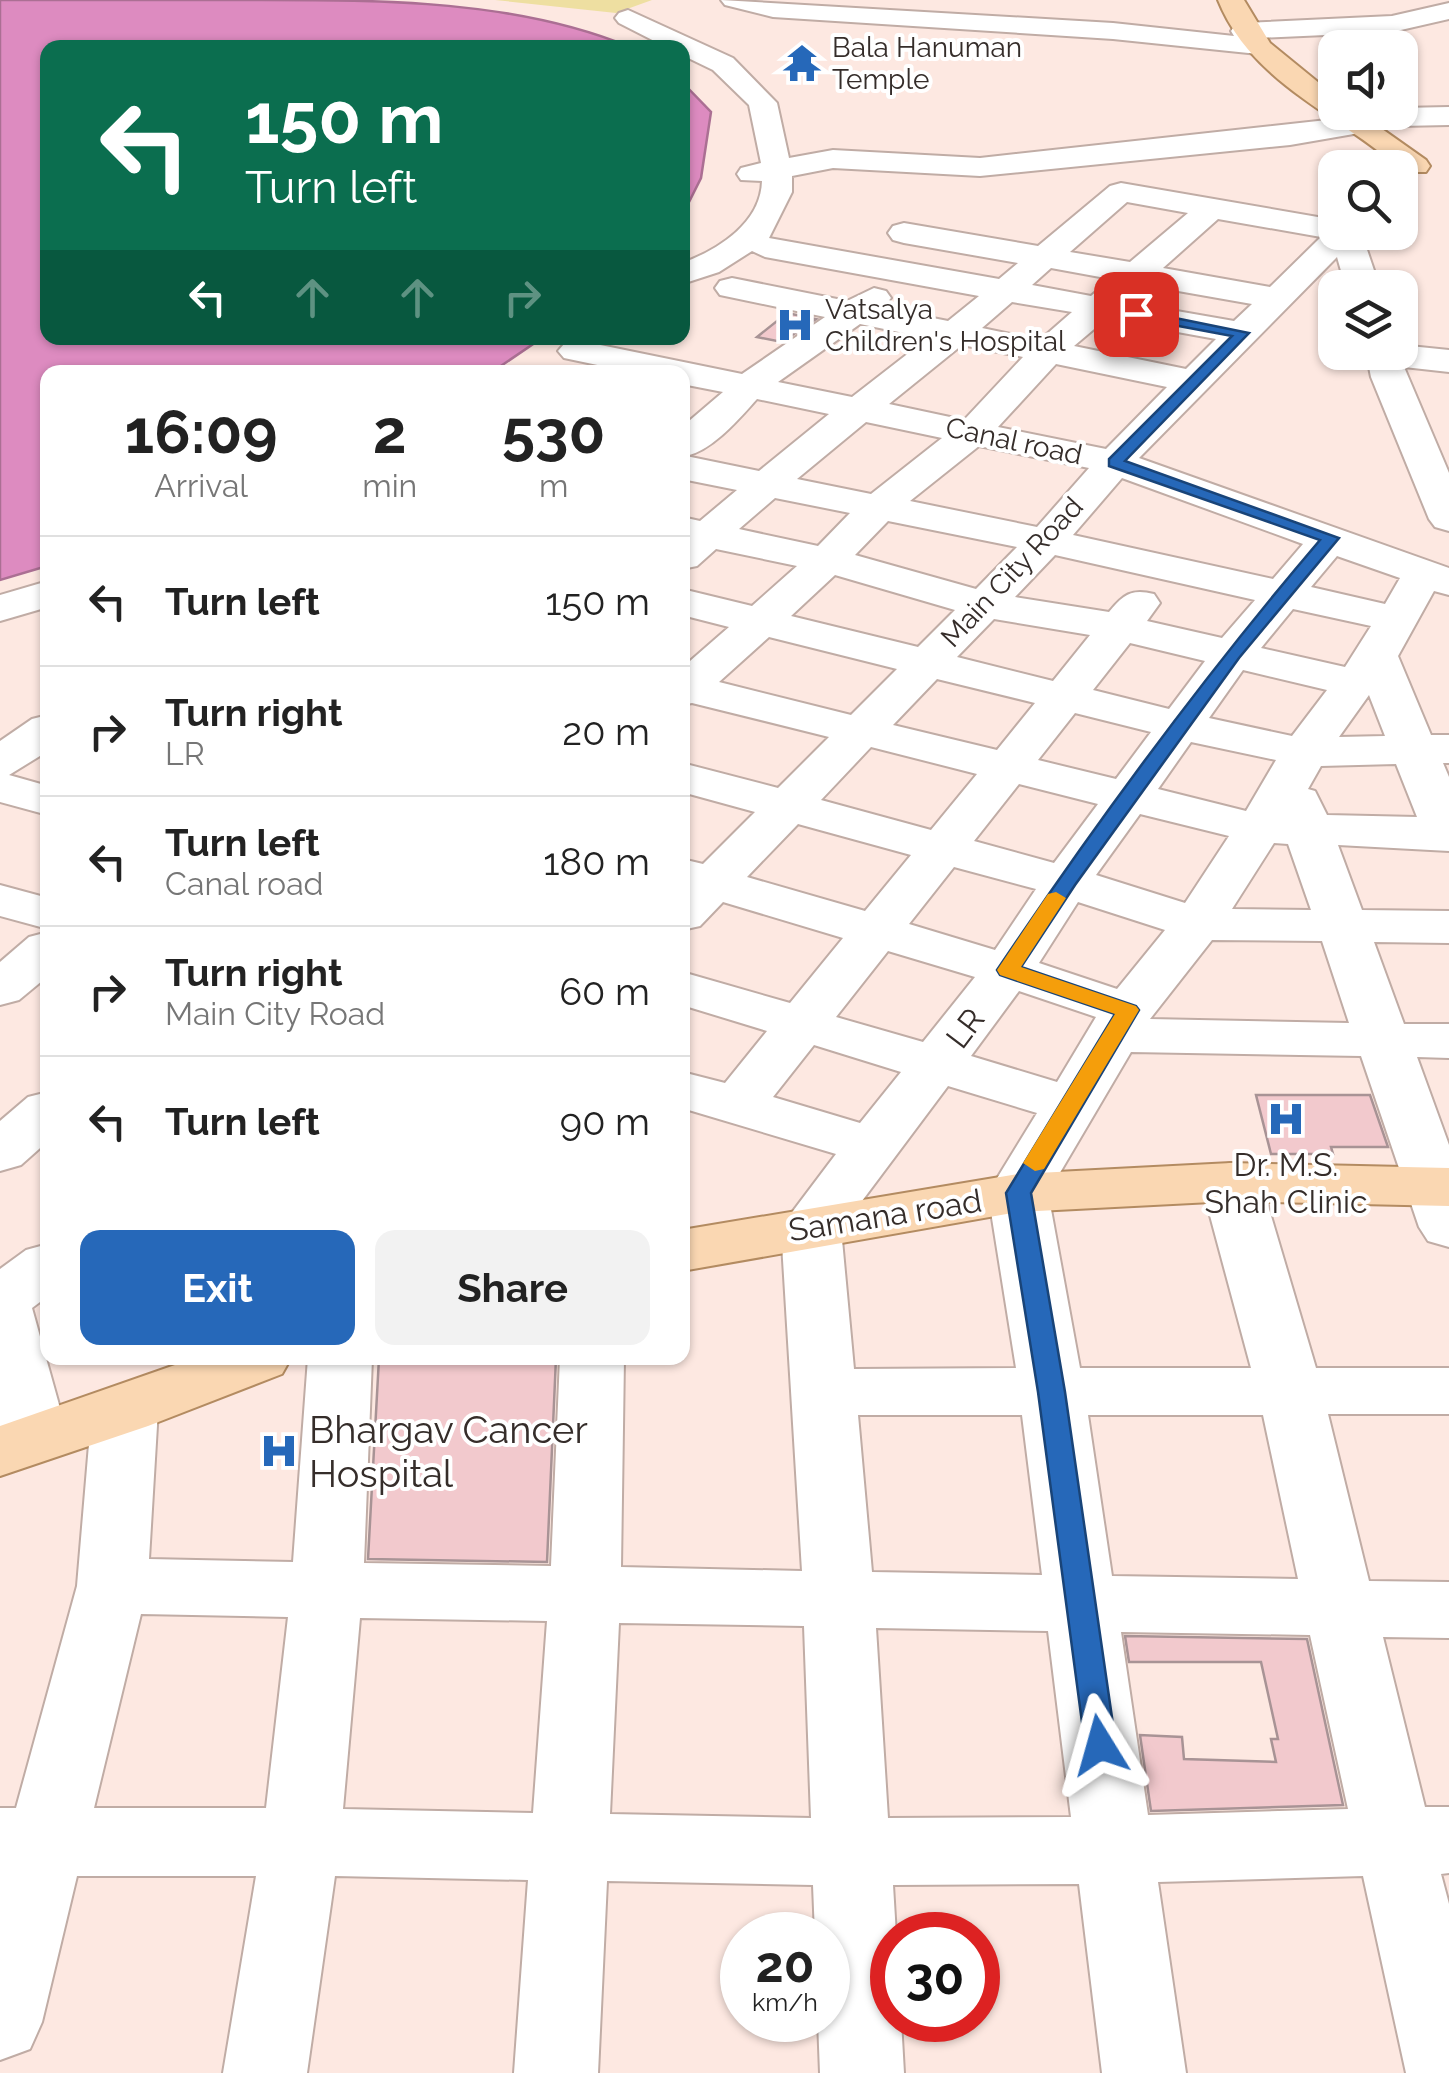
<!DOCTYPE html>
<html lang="en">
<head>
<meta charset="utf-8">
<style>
	body { margin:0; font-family:Raleway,sans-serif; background:#f2f2f2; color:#222; height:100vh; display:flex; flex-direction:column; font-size:38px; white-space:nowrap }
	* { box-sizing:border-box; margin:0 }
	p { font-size:32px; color:#767676 }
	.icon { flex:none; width:55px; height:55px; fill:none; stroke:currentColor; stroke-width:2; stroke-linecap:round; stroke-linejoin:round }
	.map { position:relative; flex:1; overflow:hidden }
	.details { position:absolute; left:40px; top:365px; width:650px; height:1000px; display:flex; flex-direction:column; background:#fff; border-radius:20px; box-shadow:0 2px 8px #0004 }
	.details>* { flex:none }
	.guide { position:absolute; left:40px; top:40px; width:650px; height:305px; border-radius:20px; box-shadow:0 2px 8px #0004; background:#0b6e4f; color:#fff; overflow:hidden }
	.tools { position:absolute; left:1318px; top:30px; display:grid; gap:20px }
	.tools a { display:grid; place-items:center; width:100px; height:100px; border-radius:20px; background:#fff; box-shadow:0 2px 8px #0004; font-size:50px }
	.speed { position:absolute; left:720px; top:1912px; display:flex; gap:20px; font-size:50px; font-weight:700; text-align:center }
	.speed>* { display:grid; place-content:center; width:130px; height:130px; border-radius:50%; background:#fff; box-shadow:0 2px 8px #0004; line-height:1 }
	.speed small { font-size:25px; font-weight:400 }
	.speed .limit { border:15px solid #d22; background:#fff; color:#111 }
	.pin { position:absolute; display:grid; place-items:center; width:85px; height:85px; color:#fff; margin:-42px; border-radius:20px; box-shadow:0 5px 15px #0006 }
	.me { position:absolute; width:110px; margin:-55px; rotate:352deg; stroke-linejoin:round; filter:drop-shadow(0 0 8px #0008) }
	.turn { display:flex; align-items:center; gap:35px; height:210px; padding:0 40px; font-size:45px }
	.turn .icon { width:130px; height:130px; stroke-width:2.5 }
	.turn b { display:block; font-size:70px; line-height:85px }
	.lanes { display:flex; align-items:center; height:95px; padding:0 40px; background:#0003; justify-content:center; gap:50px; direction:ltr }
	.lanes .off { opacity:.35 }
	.eta { display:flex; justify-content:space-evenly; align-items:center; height:170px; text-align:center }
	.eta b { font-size:60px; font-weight:700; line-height:70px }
	.primary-button { display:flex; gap:20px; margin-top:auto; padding:20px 40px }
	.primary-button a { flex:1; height:115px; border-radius:20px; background:#2668b9; color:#fff; font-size:40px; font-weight:700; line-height:115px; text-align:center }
	.primary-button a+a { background:#f2f2f2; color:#222 }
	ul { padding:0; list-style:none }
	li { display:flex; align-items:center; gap:30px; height:130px; padding:0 40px; border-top:2px solid #e0e0e0 }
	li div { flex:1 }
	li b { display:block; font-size:38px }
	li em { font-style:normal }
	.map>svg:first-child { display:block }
</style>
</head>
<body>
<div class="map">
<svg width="1449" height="2073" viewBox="0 0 1449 2073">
	<rect width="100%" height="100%" fill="#fde8e1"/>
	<polygon fill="#eedfa1" points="495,0 652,0 616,13"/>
	<g fill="#dd8bc0" stroke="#ab6f93" stroke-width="2.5">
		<path d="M0 0C87 0 174 0 261 0 383 0 516 0 630 47L48 48V338H542L492 372H48L47 566 0 580Z"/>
		<polygon points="683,83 711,112 701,178 683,214"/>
	</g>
	<g fill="#f2c9cd" stroke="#a89395" stroke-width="2.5">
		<polygon points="787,313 816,319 782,342 757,337"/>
		<polygon points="1256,1095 1370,1095 1388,1147 1331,1147 1333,1154 1271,1154"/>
		<polygon points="379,1358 556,1358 547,1562 368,1559"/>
		<polygon points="1125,1636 1307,1639 1343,1805 1151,1811 1140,1735 1182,1737 1184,1759 1276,1762 1271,1739 1278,1739 1261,1662 1129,1662"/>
	</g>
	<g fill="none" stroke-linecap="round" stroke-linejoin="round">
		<g stroke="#c0aca5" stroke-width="4">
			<g id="minor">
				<polygon points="721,0 1113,23 1234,36 1231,31 1235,25 1244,23 1392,16 1449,3 1449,19 1392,32 1258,38 1271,46 1258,54 1113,39 773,17 725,5"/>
				<path d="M628 10 733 58 777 103 789 158 833 150 980 158 1400 112V108L1449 107V125L1400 126 1290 145 980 176 833 168 792 176V192L769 238 999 279 1018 263 904 243 893 240 888 233 893 226 904 223 1038 246 1110 186 1121 183 1335 220V232H1361L1380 288H1346L1337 257 1139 458 1449 568V595L1434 591 1398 656 1431 735H1449V763H1443L1449 777V851L1338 845 1362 910 1449 911V943L1374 942 1404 1024H1449V1058L1417 1057 1449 1145V1247L1428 1241 1419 1227 1361 1056 1131 1052 1048 1193 1080 1368H1251L1201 1182 1210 1168 1231 1163 1252 1168 1261 1182 1316 1368H1449V1414H1328L1369 1581 1449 1582V1638L1383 1637 1425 1807H1449V1873L1441 1874 1449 1904V2073H1406L1363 1876 1158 1882 1186 2073H1102L1079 1884 893 1885 896 1935H892V2020H901L904 2073H820L818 2020H828V1935H815L813 1885 607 1881 598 2073H514L528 1880 335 1876 307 2073H223L256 1876H77L42 2022 30 2049 0 2060V1808H16L77 1586 92 1409 102 1392 125 1385 148 1392 158 1409 149 1559 293 1562 308 1358H372L364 1563 551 1566 560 1358H624L621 1567 802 1571 781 1227 836 1154 682 1108V1072L725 1083 767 1031 682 1005V972L790 1003 843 938 723 902 700 926 682 930V859L703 864 755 812 682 792V763L778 788 829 737 692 703 682 705V668L729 627 682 615V589L752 606 797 566 716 549 697 566 682 569V517L700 521 737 490 682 479V427L723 392 682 384V372H631L564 358 558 351 564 344 576 340 742 374 825 317 720 295 715 288 720 281 732 278 847 301 874 288 886 291 891 298 882 308 948 321 979 296 765 257 752 251 719 272 682 284V263C718 250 761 223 762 181L741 180 737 174 741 168 761 163 749 105 713 70 682 55V48H668L619 23 615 18 619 13ZM1127 202 1188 213 1130 262 1070 252ZM1218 219 1321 237 1270 287 1163 268ZM1051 268 1111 279 1091 296 1032 285ZM1144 285 1252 304 1234 321 1125 302ZM1012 302 1072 312 1040 340 982 328ZM1106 319 1216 339 1186 369 1074 346ZM860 324 928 338 852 397 778 382ZM962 345 1023 357 964 420 889 404ZM1056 364 1167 387 1106 449 998 427ZM757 399 829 414 759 471 686 456C713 450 739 419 757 399ZM866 422 942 438 871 494 797 479ZM979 446 1089 468 1037 527 910 501ZM1122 478 1303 544 1273 579 1073 535ZM775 498 850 513 818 546 739 529ZM888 521 1017 547 976 589 855 555ZM1055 555 1255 600 1222 638 1147 621 1160 603 1154 594C1131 588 1123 595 1109 612L1015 597ZM1337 556 1400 578 1385 604 1311 587ZM835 575 955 610 918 647 791 616ZM1293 609 1371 626 1345 667 1261 648ZM994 619 1090 635 1053 681 957 657ZM769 637 897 669 851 715 719 682ZM1130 643 1205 661 1169 709 1093 690ZM1243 670 1327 690 1292 736 1209 718ZM937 679 1035 703 997 750 893 725ZM1369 695 1385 736 1339 737ZM1075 713 1151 732 1116 779 1038 760ZM1191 742 1276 760 1246 811 1158 789ZM871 747 977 774 931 830 821 800ZM1396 764 1417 817 1327 815 1315 791 1308 789 1321 766ZM1019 784 1098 804 1054 863 974 841ZM1140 814 1229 836 1185 903 1096 875ZM798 824 911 855 865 911 747 877ZM1274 843 1288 844 1311 910 1232 909ZM954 867 1036 889 995 950 909 924ZM1078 902 1165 930 1117 989 1039 963ZM1212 940 1322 941 1349 1023 1150 1019ZM888 951 975 977 923 1042 836 1017ZM1019 991 1096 1017 1057 1082 971 1056ZM814 1045 901 1072 860 1123 773 1097ZM948 1086 1037 1113 988 1193 1016 1368 854 1369 841 1229ZM858 1415H1022L1042 1575 872 1572ZM1088 1415H1263L1298 1579 1112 1576ZM141 1614 288 1617 266 1808H94ZM360 1618 547 1621 533 1813 343 1809ZM619 1623 804 1626 811 1818 610 1814ZM876 1628 1048 1631 1071 1817 888 1818ZM1121 1632 1310 1635 1348 1809 1148 1815Z"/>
				<polygon points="1400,345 1449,350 1449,372 1404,367 1449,473 1449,531 1435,527 1429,519 1371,377 1366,352 1400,352"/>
				<polygon points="48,581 48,607 0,621 0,595"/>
				<polygon points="48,715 48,751 9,775 48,786 48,815 0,802 0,741 32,719"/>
				<polygon points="0,885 48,898 48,929 0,916"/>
				<polygon points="48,932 48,976 19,1000 0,1005 0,962 29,937"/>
				<polygon points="48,1092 48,1141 21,1165 0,1171 0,1121 28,1097"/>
				<polygon points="48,1244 48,1296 32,1308 68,1437 59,1454 35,1461 11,1454 0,1430 0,1269 26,1250"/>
			</g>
		</g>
		<g stroke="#b38b61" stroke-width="4">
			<g id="major">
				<path d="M1218 0H1244L1270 43 1335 96V112H1358L1426 160 1430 166 1426 172H1404C1343 116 1252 85 1218 0Z"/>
				<polygon points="1231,1163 1449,1168 1449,1206 1231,1201 1018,1212 682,1271 682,1230 1018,1174"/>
				<polygon points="195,1358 291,1358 282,1374 148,1426 0,1476 0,1426"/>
			</g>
		</g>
		<use href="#minor" fill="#fff" fill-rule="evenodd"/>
		<use href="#major" fill="#fad7b2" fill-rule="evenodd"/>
	</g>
	<path fill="#2668b9" stroke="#194478" stroke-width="2.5" d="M1136 310 1249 333 1125 461 1339 538 1239 658 1075 885 1021 967 1136 1006 1139 1010 1031 1193 1065 1392 1116 1745 1112 1754 1100 1758 1089 1754 1085 1745 1038 1392 1006 1193 1115 1014 1000 975 997 970C1097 821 1203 677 1320 540L1109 466V459L1232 336 1131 317 1129 314Z"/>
	<polygon fill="#f59e0b" points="1056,892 1066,898 1021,967 1136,1006 1139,1010 1044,1169 1035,1171 1023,1163 1115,1014 1000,975 997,970 1048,894"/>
	<defs>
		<g id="temple-bare" transform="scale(3)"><path d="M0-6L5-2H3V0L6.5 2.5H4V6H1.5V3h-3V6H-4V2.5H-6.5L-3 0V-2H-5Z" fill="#2668b9" stroke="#fff" stroke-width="2.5" paint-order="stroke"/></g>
		<g id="hospital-bare" transform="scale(3)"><path d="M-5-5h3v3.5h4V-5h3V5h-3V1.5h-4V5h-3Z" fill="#2668b9" stroke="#fff" stroke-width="2.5" paint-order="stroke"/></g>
	</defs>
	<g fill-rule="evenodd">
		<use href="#temple-bare" x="802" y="63"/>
		<use href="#hospital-bare" x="795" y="325"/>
		<use href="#hospital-bare" x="1286" y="1119"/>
		<use href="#hospital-bare" x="279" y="1451"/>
	</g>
	<g text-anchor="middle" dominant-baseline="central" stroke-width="8" stroke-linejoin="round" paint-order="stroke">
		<g font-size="28" fill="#352d2a" stroke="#fff" text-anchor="start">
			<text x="832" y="47">Bala Hanuman<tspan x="832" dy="32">Temple</tspan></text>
			<text x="825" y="309">Vatsalya<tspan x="825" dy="32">Children's Hospital</tspan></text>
		</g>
		<g font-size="28" fill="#352d2a" stroke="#fff">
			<text transform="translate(1014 441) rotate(12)">Canal road</text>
			<text transform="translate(1012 572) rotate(-47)">Main City Road</text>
		</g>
		<g font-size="32" fill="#352d2a" stroke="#fff">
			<text transform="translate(965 1028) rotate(-53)">LR</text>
			<text transform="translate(885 1215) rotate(-9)">Samana road</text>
		</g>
		<g font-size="32" fill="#352d2a" stroke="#fff">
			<text x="1286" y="1164">Dr. M.S.<tspan x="1286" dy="37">Shah Clinic</tspan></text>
		</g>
		<g font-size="38" fill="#352d2a" stroke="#fff" text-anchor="start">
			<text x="309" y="1429">Bhargav Cancer<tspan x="309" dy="44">Hospital</tspan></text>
		</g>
	</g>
</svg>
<div class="tools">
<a><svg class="icon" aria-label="sound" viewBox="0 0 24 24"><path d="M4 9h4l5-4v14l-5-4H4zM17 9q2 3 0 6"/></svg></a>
<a><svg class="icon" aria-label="search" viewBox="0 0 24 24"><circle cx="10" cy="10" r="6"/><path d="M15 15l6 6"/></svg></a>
<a><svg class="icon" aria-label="layers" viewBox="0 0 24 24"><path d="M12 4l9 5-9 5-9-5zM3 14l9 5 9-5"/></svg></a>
</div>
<div class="speed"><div>20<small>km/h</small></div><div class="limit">30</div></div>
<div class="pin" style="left:1136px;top:314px;background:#d93025"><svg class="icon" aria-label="arrive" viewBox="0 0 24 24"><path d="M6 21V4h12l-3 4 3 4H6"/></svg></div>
<svg class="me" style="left:1100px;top:1745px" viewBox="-20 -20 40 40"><path d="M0-17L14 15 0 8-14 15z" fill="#2668b9" stroke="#fff" stroke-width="4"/></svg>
<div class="guide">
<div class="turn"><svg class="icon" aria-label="left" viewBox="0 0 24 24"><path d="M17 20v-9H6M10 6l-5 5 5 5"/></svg><div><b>150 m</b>Turn left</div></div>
<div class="lanes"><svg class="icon" aria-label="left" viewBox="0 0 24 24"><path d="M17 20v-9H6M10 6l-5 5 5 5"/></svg><svg class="icon off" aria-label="ahead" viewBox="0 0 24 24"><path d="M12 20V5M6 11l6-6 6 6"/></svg><svg class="icon off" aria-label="ahead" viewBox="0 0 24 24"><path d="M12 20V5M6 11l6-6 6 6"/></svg><svg class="icon off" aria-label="right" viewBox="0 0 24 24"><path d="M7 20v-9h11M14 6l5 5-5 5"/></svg></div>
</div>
<section class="details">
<div class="eta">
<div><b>16:09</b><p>Arrival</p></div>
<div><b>2</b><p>min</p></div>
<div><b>530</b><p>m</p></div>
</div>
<ul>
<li><svg class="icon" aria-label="left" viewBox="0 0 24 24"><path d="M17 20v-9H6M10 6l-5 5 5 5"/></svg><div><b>Turn left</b></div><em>150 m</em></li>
<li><svg class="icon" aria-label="right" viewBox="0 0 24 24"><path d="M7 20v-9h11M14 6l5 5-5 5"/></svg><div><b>Turn right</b><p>LR</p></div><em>20 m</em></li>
<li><svg class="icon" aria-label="left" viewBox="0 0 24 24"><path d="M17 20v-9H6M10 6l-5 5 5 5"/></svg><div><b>Turn left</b><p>Canal road</p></div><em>180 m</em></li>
<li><svg class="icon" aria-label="right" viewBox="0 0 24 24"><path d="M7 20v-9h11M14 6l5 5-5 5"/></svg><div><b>Turn right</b><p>Main City Road</p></div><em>60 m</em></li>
<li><svg class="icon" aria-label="left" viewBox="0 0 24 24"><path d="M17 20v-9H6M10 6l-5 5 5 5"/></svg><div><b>Turn left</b></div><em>90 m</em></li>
</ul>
<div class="primary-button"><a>Exit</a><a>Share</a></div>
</section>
</div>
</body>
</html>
